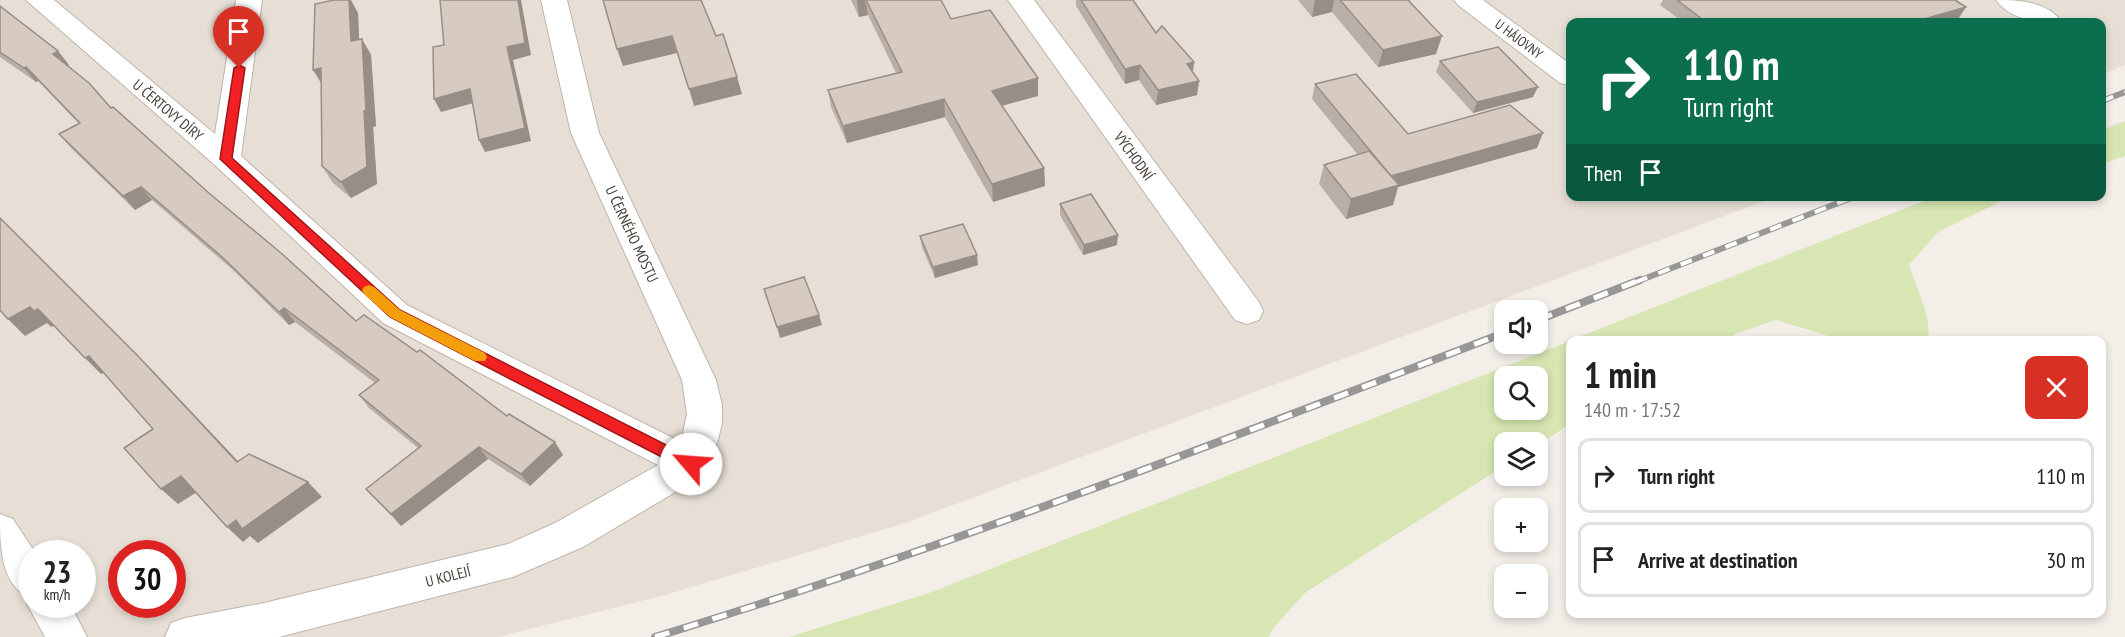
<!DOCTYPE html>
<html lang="en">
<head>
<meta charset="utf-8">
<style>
	body { margin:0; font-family:"PT Sans Narrow",sans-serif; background:#f6f6f6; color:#222; height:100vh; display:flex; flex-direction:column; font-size:22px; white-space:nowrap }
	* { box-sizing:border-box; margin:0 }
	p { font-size:20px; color:#767676 }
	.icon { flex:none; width:33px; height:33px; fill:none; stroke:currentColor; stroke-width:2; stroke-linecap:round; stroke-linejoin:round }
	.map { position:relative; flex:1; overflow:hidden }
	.sheet { position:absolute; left:1566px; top:336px; width:540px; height:282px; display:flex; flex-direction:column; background:#fff; border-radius:12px; box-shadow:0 3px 9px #0003 }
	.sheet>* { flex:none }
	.guide { position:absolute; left:1566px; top:18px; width:540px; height:183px; border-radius:12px; box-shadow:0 3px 9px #0003; background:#0b6e4f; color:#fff; overflow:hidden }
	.tools { position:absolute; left:1494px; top:300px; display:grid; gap:12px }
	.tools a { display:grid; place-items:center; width:54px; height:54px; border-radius:12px; background:#fff; box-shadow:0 3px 9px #0003; font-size:30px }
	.speed { position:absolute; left:18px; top:540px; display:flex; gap:12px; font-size:30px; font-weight:700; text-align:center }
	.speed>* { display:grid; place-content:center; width:78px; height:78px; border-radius:50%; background:#fff; box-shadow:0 3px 9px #0003; line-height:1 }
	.speed small { font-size:15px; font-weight:400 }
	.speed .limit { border:9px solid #d22; background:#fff; color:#111 }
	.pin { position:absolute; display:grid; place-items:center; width:51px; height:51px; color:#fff; margin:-62px -26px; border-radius:50% 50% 50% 0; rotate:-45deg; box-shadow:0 0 6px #0007 }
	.pin .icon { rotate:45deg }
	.me { position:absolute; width:66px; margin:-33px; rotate:297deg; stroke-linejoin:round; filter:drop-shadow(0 0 4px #0008) }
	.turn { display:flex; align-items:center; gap:21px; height:126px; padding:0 18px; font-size:27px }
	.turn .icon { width:78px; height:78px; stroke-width:2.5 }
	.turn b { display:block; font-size:42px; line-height:51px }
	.then { display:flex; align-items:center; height:57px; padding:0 18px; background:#0003; gap:12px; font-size:22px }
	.round { display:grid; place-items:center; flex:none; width:63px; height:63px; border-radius:12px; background:#f6f6f6 }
	.headline { display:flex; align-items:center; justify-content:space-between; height:102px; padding:0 18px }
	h1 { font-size:36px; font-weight:800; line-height:45px }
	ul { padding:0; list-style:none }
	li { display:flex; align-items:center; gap:18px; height:75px; margin:0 12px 9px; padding:0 6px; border:3px solid #e0e0e0; border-radius:12px }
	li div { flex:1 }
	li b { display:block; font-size:22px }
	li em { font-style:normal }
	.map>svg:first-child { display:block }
</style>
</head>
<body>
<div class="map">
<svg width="2125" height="637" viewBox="0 0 2125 637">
	<rect width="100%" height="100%" fill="#f3eee8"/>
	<path fill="#e7dfd6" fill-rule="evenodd" d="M0 0H2125V65L2102 74V22H1570V196L1775 197 905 523 665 595 498 637H0ZM32 554H82V604H32ZM122 554H172V604H122Z"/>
	<g fill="#d7e6b2" fill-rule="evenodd">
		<polygon points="2125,121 2125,156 2102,164 2102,130"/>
		<path d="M1934 197H2010L1938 232 1909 265C1916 288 1932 316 1928 340H1842L1776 320 1738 333 1725 340H1571Z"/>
		<path d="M1570 341V424L1538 445V442H1504V466L1306 592 1274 627 1268 637H789L929 593ZM1504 376H1538V410H1504Z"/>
	</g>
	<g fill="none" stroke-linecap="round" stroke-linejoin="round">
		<g stroke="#beb4ab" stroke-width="2">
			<g id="street">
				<polygon points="26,0 54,0 215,134 236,0 262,0 241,156 407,305 681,442 687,414 682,380 571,133 541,0 567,0 599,133 716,380 722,405 722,423 718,440 704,475 583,547 513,577 279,637 165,637 171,623 185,618 264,603 508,544 555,523 658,465 383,323 216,166"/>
				<polygon points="1008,0 1034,0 1259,302 1263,311 1259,320 1247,324 1235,320"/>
				<polygon points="1454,0 1483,0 1570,64 1570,85 1560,83 1458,5"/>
				<path d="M1996 0C2019 0 2047 1 2062 22 2040 24 2010 20 1996 0Z"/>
				<path d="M0 514 13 519 36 554H32V604H70L87 637H45L27 604 30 598C0 585 0 545 0 514Z"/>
			</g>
		</g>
		<use href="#street" fill="#fff" fill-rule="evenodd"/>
		<g stroke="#979797" stroke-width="6">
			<g id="rail-far1">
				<polyline points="2102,101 2125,92"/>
				<polyline points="1636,282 1856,196"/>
			</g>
		</g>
		<g stroke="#979797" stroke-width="8">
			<g id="rail">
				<polyline points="1538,320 1640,280"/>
				<path d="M655 637C943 549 1223 441 1504 333"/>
			</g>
		</g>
		<use href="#rail-far1" stroke="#fff" stroke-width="4" stroke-dasharray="12" stroke-linecap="butt"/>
		<use href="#rail" stroke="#fff" stroke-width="5" stroke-dasharray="15" stroke-linecap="butt"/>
	</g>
	<g fill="#b9afa6">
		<polygon points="851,0 941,0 951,19 1038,96 1002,106 1044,168 1045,186 993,202 945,117 847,143 831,107 828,90 896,73 868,15 859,17"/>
		<polygon points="1076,0 1133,0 1156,33 1194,62 1193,72 1199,81 1197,95 1156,105 1139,80 1125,84 1076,6"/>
		<polygon points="1298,0 1408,0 1436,54 1378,67 1332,12 1312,17"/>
		<polygon points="1663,0 1955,0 1957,21 1950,22 1683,22 1660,5"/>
		<polygon points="0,6 58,51 69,65 68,66 111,108 356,321 507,416 563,455 530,486 488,459 401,526 366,489 418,448 369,408 359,395 375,383 295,322 289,325 233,270 152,200 135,210 70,147 59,134 79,124 38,81 36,82 0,57"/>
		<polygon points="358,13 359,39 362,39 371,55 376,126 373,127 377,184 351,198 333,183 322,166"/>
		<polygon points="1440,61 1533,97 1473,113 1436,72"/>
		<polygon points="1315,84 1408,134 1537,148 1398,187 1393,205 1346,219 1319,184 1324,165 1358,155 1312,99"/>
		<polygon points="1060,204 1117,245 1083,255 1060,215"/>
		<polygon points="920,236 978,265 935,278 922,247"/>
	</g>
	<g fill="#968e87">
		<polygon points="349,0 351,0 358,13 360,58 351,41"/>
		<polygon points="518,0 521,0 531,55 513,60 531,141 485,152 479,140"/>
		<polygon points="857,0 865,0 868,15 859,17"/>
		<polygon points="1315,0 1334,0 1332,12 1312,17"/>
		<polygon points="1966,7 1957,21 1950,22 1914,22"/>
		<polygon points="672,36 677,53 623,66 617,49"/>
		<polygon points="1442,36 1436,54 1378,67 1383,50"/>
		<polygon points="362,39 371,55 376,126 373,127 377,184 351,198 341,182 364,111"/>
		<polygon points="58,51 69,65 65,67 53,54"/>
		<polygon points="1194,62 1192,77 1187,64"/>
		<polygon points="1140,65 1139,80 1125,84 1125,69"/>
		<polygon points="26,67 38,81 36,82 24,68"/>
		<polygon points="321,68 323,86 313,70"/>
		<polygon points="737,77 742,94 694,106 689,89"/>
		<polygon points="1038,78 1038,96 993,108 992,91"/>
		<polygon points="1199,81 1197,95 1156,105 1158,90"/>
		<polygon points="1538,87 1533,97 1473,113 1477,102"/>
		<polygon points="470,89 477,102 441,112 434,99"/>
		<polygon points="944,99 945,117 847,143 843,126"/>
		<polygon points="1543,133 1537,148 1398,187 1393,205 1346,219 1351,199 1391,176"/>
		<polygon points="1044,168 1045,186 993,202 992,184"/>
		<polygon points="141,187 152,200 135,210 123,196"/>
		<polygon points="1118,235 1117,245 1083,255 1084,245"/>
		<polygon points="977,255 978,265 935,278 933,267"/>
		<polygon points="30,307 38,309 55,325 51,327 47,323 25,336 8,319"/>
		<polygon points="284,308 295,322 289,325 279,312"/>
		<polygon points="819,315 822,325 780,338 777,327"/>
		<polygon points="89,356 106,372 101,374 85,358"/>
		<polygon points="138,356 154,372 253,477 237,462"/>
		<polygon points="555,442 563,455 530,486 521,474"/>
		<polygon points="479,447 488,459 401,526 391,514"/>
		<polygon points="181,476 197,492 178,504 161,489"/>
		<polygon points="308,482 322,497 258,543 250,536 243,542 227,527 236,520"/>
	</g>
	<g fill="#d7cbc1" stroke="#968e87" stroke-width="1.5">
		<polygon points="334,0 349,0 351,41 362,39 366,110 364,111 367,167 341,182 322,166 321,68 313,70 315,4"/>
		<polygon points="440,0 518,0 525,43 507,47 525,128 479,140 470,89 434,99 433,47 444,45"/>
		<polygon points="603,0 701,0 716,36 723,34 737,77 689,89 672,36 617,49"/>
		<polygon points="866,0 941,0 951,19 990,10 1038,78 992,91 1044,168 992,184 944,99 843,126 828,90 902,72"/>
		<polygon points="1081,0 1133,0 1156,33 1162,26 1194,62 1187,64 1199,81 1158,90 1140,65 1125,69"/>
		<polygon points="1340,0 1408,0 1442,36 1383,50"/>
		<polygon points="1677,0 1955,0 1966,7 1914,22 1706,22"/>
		<polygon points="0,6 58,51 53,54 89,83 111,108 113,107 210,194 281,253 356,321 364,315 417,352 420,350 507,416 509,414 555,442 521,474 479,447 391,514 366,489 421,446 359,395 379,380 284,308 279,312 222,257 141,187 123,196 59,134 80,123 26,67 24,68 0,52"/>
		<polygon points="1498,47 1538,87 1477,102 1440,61"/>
		<polygon points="1356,74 1408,134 1510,105 1543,133 1391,176 1315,84"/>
		<polygon points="1369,151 1399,185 1351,199 1324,165"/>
		<polygon points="1091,194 1118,235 1084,245 1060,204"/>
		<polygon points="0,218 138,356 237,462 249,454 308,482 242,529 236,520 227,527 181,476 161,489 124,448 153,429 89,356 85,358 38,309 34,311 30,307 8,319 0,310"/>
		<polygon points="963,224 977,255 933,267 920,236"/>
		<polygon points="804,277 819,315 777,327 764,289"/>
	</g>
	<polygon fill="#f12123" stroke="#9d1517" stroke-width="1.5" points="239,65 245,68 232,158 400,310 696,460 698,464 696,469 691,471 685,469 390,317 220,159 234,68"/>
	<polygon fill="#f59e0b" points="369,285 374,287 400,310 485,353 487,357 485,361 475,361 390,317 364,294 362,290 364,287"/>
	<g text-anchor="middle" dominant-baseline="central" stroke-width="6" stroke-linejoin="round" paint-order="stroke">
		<g font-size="14" fill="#463e37" stroke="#fff">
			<text transform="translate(1519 39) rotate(37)">U HÁJOVNY</text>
		</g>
		<g font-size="15" fill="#463e37" stroke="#fff">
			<text transform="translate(168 110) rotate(40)">U ČERTOVY DÍRY</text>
			<text transform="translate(1134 156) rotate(54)">VÝCHODNÍ</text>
			<text transform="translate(632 234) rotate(65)">U ČERNÉHO MOSTU</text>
			<text transform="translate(448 576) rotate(-14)">U KOLEJÍ</text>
		</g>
	</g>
</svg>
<div class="tools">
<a><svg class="icon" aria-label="sound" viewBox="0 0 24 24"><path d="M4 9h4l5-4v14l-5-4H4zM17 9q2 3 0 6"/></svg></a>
<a><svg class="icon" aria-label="search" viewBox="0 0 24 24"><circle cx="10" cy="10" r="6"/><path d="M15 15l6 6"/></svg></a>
<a><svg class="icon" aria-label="layers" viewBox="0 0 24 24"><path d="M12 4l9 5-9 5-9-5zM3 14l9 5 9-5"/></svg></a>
<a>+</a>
<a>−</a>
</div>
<div class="speed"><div>23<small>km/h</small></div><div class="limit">30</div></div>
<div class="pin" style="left:239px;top:68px;background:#d93025"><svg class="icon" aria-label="arrive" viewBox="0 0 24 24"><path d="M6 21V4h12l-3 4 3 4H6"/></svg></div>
<svg class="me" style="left:691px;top:464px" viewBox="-20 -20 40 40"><circle r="19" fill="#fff"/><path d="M0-13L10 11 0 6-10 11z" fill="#f12123"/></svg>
<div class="guide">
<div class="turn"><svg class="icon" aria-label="right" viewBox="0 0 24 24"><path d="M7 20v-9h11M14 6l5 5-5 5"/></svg><div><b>110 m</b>Turn right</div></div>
<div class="then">Then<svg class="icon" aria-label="arrive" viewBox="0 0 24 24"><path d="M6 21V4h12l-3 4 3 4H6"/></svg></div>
</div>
<section class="sheet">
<div class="headline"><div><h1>1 min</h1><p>140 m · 17:52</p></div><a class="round" style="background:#d93025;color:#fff"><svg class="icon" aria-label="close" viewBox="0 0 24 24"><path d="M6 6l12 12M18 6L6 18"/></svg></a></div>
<ul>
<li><svg class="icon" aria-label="right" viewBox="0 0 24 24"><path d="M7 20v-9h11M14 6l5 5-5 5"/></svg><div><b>Turn right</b></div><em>110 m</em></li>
<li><svg class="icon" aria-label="arrive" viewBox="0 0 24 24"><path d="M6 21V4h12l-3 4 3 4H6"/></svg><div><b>Arrive at destination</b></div><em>30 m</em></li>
</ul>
</section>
</div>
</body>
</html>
